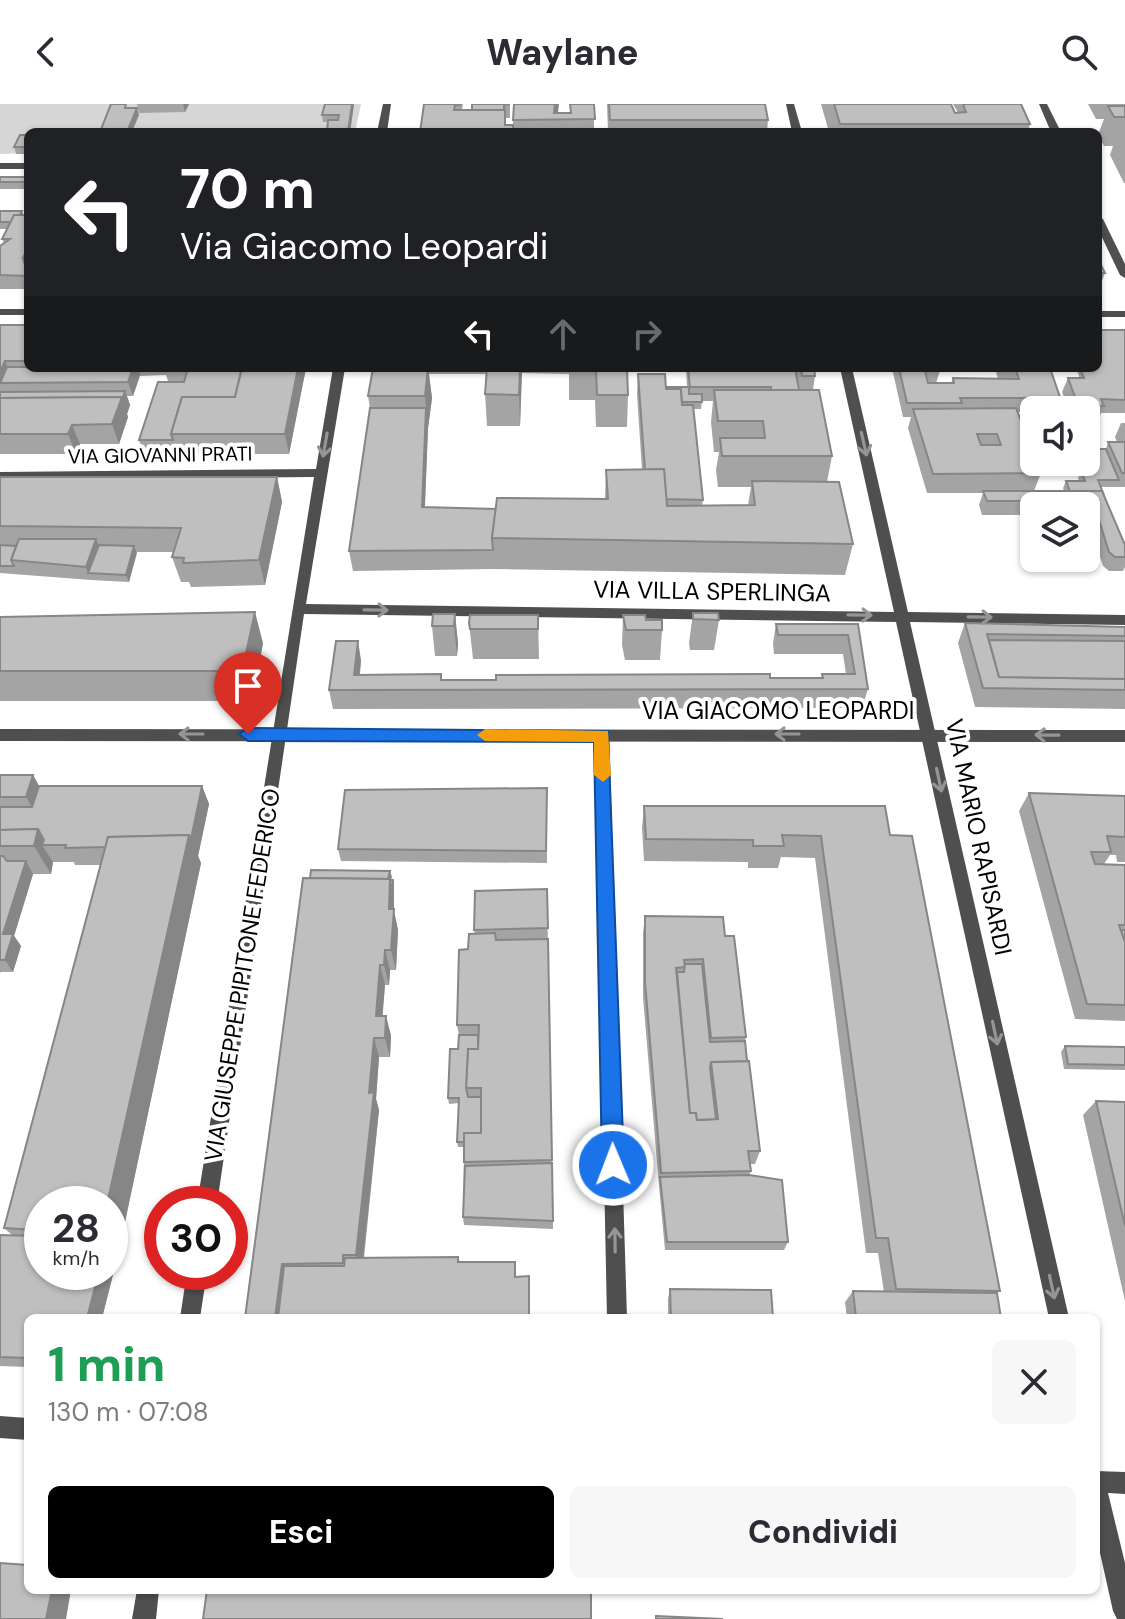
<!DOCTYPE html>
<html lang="it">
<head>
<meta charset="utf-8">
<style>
	body { margin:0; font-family:"DM Sans",sans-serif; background:#f7f7f7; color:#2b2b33; height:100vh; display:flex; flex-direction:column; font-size:30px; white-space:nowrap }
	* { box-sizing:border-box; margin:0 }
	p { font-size:26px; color:#7c7c81 }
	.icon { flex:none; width:44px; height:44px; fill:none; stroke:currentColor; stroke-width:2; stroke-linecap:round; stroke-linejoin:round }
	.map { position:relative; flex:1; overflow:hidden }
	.side { position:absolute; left:24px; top:1210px; width:1076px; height:280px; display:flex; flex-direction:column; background:#fff; border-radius:12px; box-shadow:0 2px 6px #0004 }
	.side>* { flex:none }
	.guide { position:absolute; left:24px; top:24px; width:1078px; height:244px; border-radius:12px; box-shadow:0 2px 6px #0004; background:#202124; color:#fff; overflow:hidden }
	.tools { position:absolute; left:1020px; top:292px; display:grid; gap:16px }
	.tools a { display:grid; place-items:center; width:80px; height:80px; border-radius:12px; background:#fff; box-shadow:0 2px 6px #0004; font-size:40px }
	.speed { position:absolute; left:24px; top:1082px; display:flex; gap:16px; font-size:40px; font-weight:700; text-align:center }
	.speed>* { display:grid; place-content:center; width:104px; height:104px; border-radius:50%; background:#fff; box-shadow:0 2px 6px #0004; line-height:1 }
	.speed small { font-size:20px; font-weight:400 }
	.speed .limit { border:12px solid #d22; background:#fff; color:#111 }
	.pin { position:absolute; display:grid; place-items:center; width:68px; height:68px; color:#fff; margin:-82px -34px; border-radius:50% 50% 50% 0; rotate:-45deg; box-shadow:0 0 8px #0007 }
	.pin .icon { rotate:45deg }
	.me { position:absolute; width:88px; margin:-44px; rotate:359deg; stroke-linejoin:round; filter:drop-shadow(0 0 6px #0008) }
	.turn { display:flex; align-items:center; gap:28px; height:168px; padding:0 24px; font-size:36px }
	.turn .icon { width:104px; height:104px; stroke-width:2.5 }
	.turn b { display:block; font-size:56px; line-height:68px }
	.lanes { display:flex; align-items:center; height:76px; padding:0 24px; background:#0003; justify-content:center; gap:40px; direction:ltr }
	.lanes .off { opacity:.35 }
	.round { display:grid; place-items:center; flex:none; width:84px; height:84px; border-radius:12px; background:#f7f7f7 }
	.summary { display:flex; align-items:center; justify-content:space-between; height:136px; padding:0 24px }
	h1 { font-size:48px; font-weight:800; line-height:60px; color:#1e9e55 }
	.cta { display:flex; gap:16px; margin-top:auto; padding:16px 24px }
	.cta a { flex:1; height:92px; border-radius:12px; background:#000; color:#fff; font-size:32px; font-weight:800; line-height:92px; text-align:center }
	.cta a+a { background:#f7f7f7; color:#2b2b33 }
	header { display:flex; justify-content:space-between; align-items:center; height:104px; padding:0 24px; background:#fff; font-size:36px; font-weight:800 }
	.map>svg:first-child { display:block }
</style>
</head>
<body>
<header><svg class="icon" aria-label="back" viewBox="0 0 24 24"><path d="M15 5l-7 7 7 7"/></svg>Waylane<svg class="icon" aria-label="search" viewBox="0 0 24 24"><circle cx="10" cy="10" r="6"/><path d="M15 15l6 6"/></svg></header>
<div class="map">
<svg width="1125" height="1515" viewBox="0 0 1125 1515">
	<rect width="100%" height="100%" fill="#fff"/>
	<polygon fill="#d6d6d6" points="0,0 361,0 355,28 28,28 28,49 0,50"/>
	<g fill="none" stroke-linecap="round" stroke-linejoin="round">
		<g fill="#4f4f4f" fill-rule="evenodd">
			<polygon points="383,0 391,0 387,28 377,28"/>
			<polygon points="786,0 794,0 802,28 792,28"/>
			<polygon points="1039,0 1047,0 1061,28 1051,28"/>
			<rect x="0" y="59" width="28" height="6"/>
			<polygon points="1098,112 1103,115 1125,160 1125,174 1120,171 1098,125"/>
			<rect x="0" y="205" width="28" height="6"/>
			<rect x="1098" y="207" width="27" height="6"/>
			<polygon points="333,264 345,264 306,500 894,508 840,264 852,264 908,508 1125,511 1125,521 910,518 1069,1214 1049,1214 896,518 304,510 217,1100 197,1100 314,373 0,376 0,368 316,365"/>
			<polygon points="602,626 609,632 627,1214 607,1214 595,632"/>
			<polygon points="187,1168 207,1168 200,1214 180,1214"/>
			<polygon points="0,1312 28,1314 28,1336 0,1334"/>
			<polygon points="1096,1367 1125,1368 1125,1390 1108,1389 1125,1459 1125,1515 1117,1515 1113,1507 1096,1431"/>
			<polygon points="137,1486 159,1486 156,1515 132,1515"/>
		</g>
		<polygon fill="#4f4f4f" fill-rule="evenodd" points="0,625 1125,626 1125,638 0,637"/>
	</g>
	<g fill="#a4a4a4" fill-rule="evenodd">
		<polygon points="137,0 189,0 185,8 139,9"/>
		<polygon points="325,0 354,0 350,28 328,18 323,18 322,11"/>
		<polygon points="424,0 463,0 462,6 472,6 510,0 510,14 505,14 505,21 513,21 513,28 420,28"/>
		<polygon points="570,0 594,0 594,28 513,28 513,16 558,9 570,9"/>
		<polygon points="607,0 765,0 768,16 767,28 608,28"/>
		<polygon points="821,0 951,0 955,9 957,8 957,7 953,0 1021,0 1030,20 1028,28 829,28"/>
		<polygon points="1088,0 1125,0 1125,79 1124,79 1110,51 1113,42 1104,42 1098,31 1104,15 1096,15"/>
		<polygon points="28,31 28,50 16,50 14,43"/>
		<rect x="0" y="73" width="28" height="12"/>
		<polygon points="0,107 22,107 24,111 28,111 28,185 0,185 0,142 4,139 2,135 8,125 0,125"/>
		<polygon points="1098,155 1105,169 1098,187"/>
		<polygon points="0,221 28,221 28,264 306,264 289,350 144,350 139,336 185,277 168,277 166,271 140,272 133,292 127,292 130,301 127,310 128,313 119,340 80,340 76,350 0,350"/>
		<polygon points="1125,226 1125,309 1101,309 1098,316 1099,318 1096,325 1086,325 1086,306 1069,306 1062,288 1068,274 1079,274 1079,272 1076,264 1098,264"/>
		<path d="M373 264H627L628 291 627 323H596L595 296H569V270L522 269 520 322H487L485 290 486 270H429L432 294 428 324 425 403 496 405 605 395 606 366H642L637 290 638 270 666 283H687L686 264H814L815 272 813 286 832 352 827 378 853 440 845 471 494 465 353 467 349 447 370 304 368 292ZM702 297H713L711 318 714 348H719L716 366 718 383H751L748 401 702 402 703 396 693 305H701Z"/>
		<polygon points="892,264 939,264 940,267 936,279 951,279 953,274 998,275 995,264 1050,264 1062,299 1060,306 1034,306 1034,313 1031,313 1029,308 1018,308 1041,369 1034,387 1064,387 1063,384 1066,377 1079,377 1078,374 1081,367 1087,367 1084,358 1086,358 1086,345 1106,345 1108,338 1117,338 1115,333 1121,319 1125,319 1125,383 1101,383 1125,441 1125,463 1123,467 1109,467 1103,462 1086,411 1086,402 1034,402 1034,411 982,411 979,401 983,389 927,389 908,324 911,313 903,313"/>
		<polygon points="0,373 277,373 282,398 265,481 191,483 189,478 181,478 172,453 174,448 136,448 129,478 91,476 0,469"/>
		<polygon points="693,509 719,516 714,546 690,546 689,539"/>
		<polygon points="455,510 458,540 457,552 435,552 432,522"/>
		<polygon points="538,511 539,555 473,555 469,519"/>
		<polygon points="623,511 646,516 662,526 660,556 625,556 622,541"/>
		<polygon points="0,513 263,539 252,597 0,597"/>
		<polygon points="965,519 1125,523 1125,605 975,603 958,539"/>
		<polygon points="776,520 858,520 868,585 862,604 333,605 329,586 361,556 360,571 441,570 442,576 821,574 822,570 846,570 843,550 774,550 773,539"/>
		<path d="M0 671H33L39 682H202L209 700 198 752 201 759 118 1151 102 1214H28V1263L0 1262V1131H12L4 1124 101 761H75L74 758H53L51 770H33L14 832 21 842 13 868H1L0 869ZM42 1100H110V1168H42Z"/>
		<polygon points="547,684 547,759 341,757 338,745"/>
		<polygon points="1029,689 1125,692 1125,758 1117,758 1116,751 1110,751 1104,760 1125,761 1125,917 1075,915 1019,707"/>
		<polygon points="644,702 890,731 1000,1187 997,1189 1001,1214 847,1214 845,1198 853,1187 884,1188 878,1149 866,1149 815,754 781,753 778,764 748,764 748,758 644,757 642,724"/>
		<polygon points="390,767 391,776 394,782 394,807 398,826 396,866 390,866 389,881 385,881 382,912 386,912 391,932 390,953 379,953 376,995 379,1006 364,1154 458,1153 460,1158 516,1173 530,1183 245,1214 310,774"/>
		<polygon points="547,785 553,1125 464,1121 463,1113 464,1043 458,1043 457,1038 459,999 449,1000 448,994 458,945 459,931 457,921 468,845 475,830 474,826"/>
		<polygon points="645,812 725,832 746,933 745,937 760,1047 755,1060 750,1060 751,1067 749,1071 788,1138 784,1146 665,1146 659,1082 643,893 643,829"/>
		<polygon points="1065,942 1125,943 1125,966 1064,965 1061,948"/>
		<polygon points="1096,997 1125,998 1125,1197 1083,1011"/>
		<polygon points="670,1185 773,1214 668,1214 668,1195"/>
	</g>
	<g fill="#868686">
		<polygon points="183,0 189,0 185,8"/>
		<polygon points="352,0 354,0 350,28 348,28"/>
		<polygon points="555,0 559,0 557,16 554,9"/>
		<polygon points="137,4 139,11 132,28 127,28"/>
		<polygon points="5,257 13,276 0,279 0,268"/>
		<polygon points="133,264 138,264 140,271 133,292 128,278"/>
		<polygon points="298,264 306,264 289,350 285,330"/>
		<polygon points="428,264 432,294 428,324 424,422 422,403 426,304 425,292"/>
		<polygon points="520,264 522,264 520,322 519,291"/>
		<polygon points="125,287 130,301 127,310 128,313 119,340 112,320 122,293"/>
		<polygon points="72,321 80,340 76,350 68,330"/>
		<polygon points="277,373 282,398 265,481 259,456"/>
		<polygon points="96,435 102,449 88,469 86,463"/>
		<polygon points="134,442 137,449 129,478 126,471"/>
		<polygon points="255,508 263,539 252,597 242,567"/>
		<polygon points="455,510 458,540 457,552 454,522"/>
		<polygon points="358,537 361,556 358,586 354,571"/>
		<polygon points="33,671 49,700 43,721 26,693"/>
		<polygon points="202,682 209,700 198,752 201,759 118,1151 102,1214 87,1214 99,1168 110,1168 110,1100 107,1100 189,731"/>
		<polygon points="38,725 47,741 42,741 53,758 51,770 34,742"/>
		<polygon points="26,757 33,770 14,832 21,842 13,868 5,856 3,830"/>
		<polygon points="390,767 392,773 390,778 393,776 394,782 394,807 398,826 396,866 391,846 388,776"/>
		<polygon points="385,846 390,866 389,881 384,861"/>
		<polygon points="380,861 385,881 381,932 376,912"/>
		<polygon points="386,912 391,932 390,953 385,934"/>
		<polygon points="374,934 379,953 376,995 379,1006 362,1165 356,1151"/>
		<polygon points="282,1160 291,1173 286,1214 275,1214"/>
		<polygon points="52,1486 71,1486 66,1515 46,1515"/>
	</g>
	<g fill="#bfbfbf" stroke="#868686" stroke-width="2" fill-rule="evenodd">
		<polygon points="111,0 126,0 125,4 137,4 127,28 100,28"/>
		<polygon points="325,0 352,0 348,28 327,28 328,16 338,16 339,11 322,11"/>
		<polygon points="424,0 460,0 460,1 455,1 454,6 505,6 505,21 513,21 513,27 420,28"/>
		<polygon points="472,0 510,0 504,1 504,6 472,6"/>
		<polygon points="514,0 555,0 554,9 571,9 570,0 594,0 595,15 513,16"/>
		<polygon points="609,0 765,0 768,16 610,16"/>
		<polygon points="834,0 951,0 955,9 966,8 963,0 1021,0 1030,20 840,20"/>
		<polygon points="1108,2 1125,2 1125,13 1114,13"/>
		<polygon points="20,31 28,31 28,43 14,43"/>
		<rect x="0" y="73" width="28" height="5"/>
		<polygon points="0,107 22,107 20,111 14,111 11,118 0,118"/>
		<polygon points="14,111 28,111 28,144 23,154 28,172 0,171 0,142 10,135 2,135"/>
		<polygon points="28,144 28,154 23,154"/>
		<polygon points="1098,155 1105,169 1098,169"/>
		<polygon points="0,221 28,221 28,257 5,257 0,268"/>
		<polygon points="1098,226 1125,226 1125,296 1101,295 1104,302 1078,301 1068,274 1084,274 1081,267 1089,267 1087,264 1098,264"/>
		<polygon points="7,263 28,263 28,264 37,264 37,265 52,264 133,264 128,278 0,279"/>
		<polygon points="188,264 242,264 235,293 182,293 171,330 173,336 139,336 158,278 184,278"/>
		<polygon points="242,264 298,264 285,330 171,330 182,293 235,293"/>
		<polygon points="373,264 428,264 425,292 368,292"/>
		<polygon points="487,264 520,264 519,291 485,290"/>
		<polygon points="569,264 627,264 628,291 597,291 596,265"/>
		<polygon points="688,264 795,264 799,286 771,286 771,283 690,283"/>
		<polygon points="801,264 814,264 815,272 802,272"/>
		<polygon points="899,264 939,264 940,267 925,267 928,279 954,279 953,274 1019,275 1015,264 1050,264 1062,299 1036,299 1034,294 960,294 962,299 907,299"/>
		<polygon points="638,270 665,270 666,285 681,285 682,301 693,301 703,396 666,395 664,365 645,366"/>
		<polygon points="666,283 689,283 689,290 702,290 702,298 682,298 681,285 666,285"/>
		<polygon points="714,286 819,286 832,352 722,352 720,334 765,334 763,317 718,317"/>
		<polygon points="125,287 122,296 122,293 0,294 0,288"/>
		<polygon points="122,293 112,320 72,321 68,330 0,330 0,294"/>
		<polygon points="370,304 426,304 422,403 496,405 492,434 493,446 349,447"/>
		<path d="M1016 304 1034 351V358H1037L1041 369 933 370 913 305ZM977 330H997L1001 341H981Z"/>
		<polygon points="1086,308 1094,308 1099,318 1086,318"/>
		<polygon points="1108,338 1125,338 1125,369 1122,369"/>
		<polygon points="1086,345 1106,345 1119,376 1098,376 1104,391 1102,387 1070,387 1066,377 1085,377 1081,367 1094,367 1086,349"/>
		<polygon points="664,365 667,402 755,401 752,377 839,378 853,440 492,434 497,394 608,395 606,366"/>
		<polygon points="0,373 277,373 259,456 183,459 184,454 172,453 181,424 0,422"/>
		<polygon points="983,387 1102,387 1125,441 1125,453 1115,453 1109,448 1093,397 987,397"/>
		<polygon points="19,435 96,435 86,463 11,456"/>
		<polygon points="0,441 16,442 11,456 14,462 0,462"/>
		<polygon points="99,441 134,442 126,471 88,469"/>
		<polygon points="255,508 242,567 0,567 0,513"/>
		<polygon points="693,509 718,509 719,516 693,515"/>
		<polygon points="433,510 455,510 454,522 432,522"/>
		<polygon points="470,511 538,511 538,525 470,525 469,519"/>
		<polygon points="623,511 645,511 646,516 662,516 662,526 626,526"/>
		<polygon points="965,519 1125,523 1125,532 987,530 999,573 1125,575 1125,586 983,584"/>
		<polygon points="776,520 858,520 868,585 329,586 336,537 358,537 354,571 441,570 441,576 496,576 496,571 770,570 770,574 823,574 822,570 855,570 848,531 778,531"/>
		<polygon points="989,536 1125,537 1125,575 999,573"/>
		<polygon points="0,671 33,671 26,693 0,693"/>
		<polygon points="39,682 202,682 191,735 189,731 108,733 106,743 65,744 66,741 42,741 44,736 38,725 0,726 0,703 32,703"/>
		<polygon points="547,684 546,747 338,745 345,686"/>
		<polygon points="1029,689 1125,692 1125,733 1107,732 1111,748 1091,748 1095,760 1125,761 1125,821 1119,821 1125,838 1125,901 1087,900"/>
		<polygon points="644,702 885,702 890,731 912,732 1000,1187 896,1185 888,1134 876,1134 821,732 782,731 784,742 753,742 753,736 646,735"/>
		<polygon points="38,725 34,742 0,742 0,726"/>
		<polygon points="189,731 107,1100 42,1100 42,1130 35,1130 36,1126 4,1124 108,733"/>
		<polygon points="0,752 3,752 7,757 26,757 3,830 13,830 5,856 0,856"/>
		<polygon points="311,766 390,767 388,775 310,774"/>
		<polygon points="303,774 390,775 389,805 394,805 391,846 385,846 384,861 380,861 376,912 386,912 385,934 374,934 369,989 374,988 356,1151 343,1151 343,1159 282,1160 275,1214 245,1214"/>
		<polygon points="390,776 393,776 393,790"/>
		<polygon points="547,785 548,824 474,826 475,787"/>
		<polygon points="645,812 723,813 725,832 734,832 746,933 711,934 703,855 684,856 685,863 676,864 690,1009 696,1009 697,1016 718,1015 711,958 749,957 760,1047 748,1047 751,1067 661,1069 645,878"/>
		<polygon points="1121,826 1125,826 1125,838"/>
		<polygon points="495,829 496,836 548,835 552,1056 464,1058 464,1029 481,1029 481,984 466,984 468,945 478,945 479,921 457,921 459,846 468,845 469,830"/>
		<polygon points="685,860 702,860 710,938 745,937 747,957 711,958 710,963 716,1015 697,1016 696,1009 690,1009 677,868 684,868"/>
		<polygon points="459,931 478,931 478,945 468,945 466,984 468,993 481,993 481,1029 464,1029 464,1038 457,1038 459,994 448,994 450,945 458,945"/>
		<polygon points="1065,942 1125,943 1125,961 1068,960"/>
		<polygon points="1096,997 1125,998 1125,1122"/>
		<polygon points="552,1059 553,1117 463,1113 465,1062"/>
		<polygon points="749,1071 782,1076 788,1138 667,1138 660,1073"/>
		<polygon points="0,1131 37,1132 42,1136 42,1168 99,1168 87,1214 28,1214 28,1254 0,1253"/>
		<polygon points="458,1153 458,1158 515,1158 515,1173 529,1172 529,1214 278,1214 284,1162 344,1162 345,1154"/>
		<polygon points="670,1185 771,1186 773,1214 671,1214"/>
		<polygon points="853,1187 997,1189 1001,1214 856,1214"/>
		<polygon points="0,1459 28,1461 28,1486 52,1486 46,1515 0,1515"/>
		<polygon points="207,1486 591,1486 591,1515 203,1515"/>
		<polygon points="656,1512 723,1515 656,1515"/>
	</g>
	<defs><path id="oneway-shaft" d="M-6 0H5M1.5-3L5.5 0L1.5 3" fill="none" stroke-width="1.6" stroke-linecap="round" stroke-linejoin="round" transform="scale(2)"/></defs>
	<g stroke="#959595">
		<use href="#oneway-shaft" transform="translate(864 340) rotate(77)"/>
		<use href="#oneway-shaft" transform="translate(325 341) rotate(100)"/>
		<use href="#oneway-shaft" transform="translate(376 506) rotate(1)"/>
		<use href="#oneway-shaft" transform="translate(860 511) rotate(1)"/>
		<use href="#oneway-shaft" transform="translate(980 513) rotate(1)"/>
		<use href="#oneway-shaft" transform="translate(191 630) rotate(180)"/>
		<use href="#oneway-shaft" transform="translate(787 630) rotate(180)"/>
		<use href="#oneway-shaft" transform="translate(1047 631) rotate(-179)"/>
		<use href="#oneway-shaft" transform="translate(939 676) rotate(78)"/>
		<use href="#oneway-shaft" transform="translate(995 929) rotate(78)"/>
		<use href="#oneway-shaft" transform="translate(615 1136) rotate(-91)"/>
		<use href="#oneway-shaft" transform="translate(1052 1183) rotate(78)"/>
	</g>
	<polygon fill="#1a73e8" stroke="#114b97" stroke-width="2" points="248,624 608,627 624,1061 621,1068 613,1071 605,1068 602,1061 594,638 248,637 239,630"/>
	<polygon fill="#f59e0b" points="485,625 608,627 611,671 603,678 594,671 594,638 485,637 477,631"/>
	<g text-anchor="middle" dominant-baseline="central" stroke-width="8" stroke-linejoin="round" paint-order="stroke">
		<g font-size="20" fill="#000" stroke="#fff">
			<text transform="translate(160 351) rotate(-1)">VIA GIOVANNI PRATI</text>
		</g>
		<g font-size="24" fill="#000" stroke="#fff">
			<text transform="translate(712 487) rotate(1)">VIA VILLA SPERLINGA</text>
			<text x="778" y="606">VIA GIACOMO LEOPARDI</text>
			<text transform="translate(979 733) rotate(78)">VIA MARIO RAPISARDI</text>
			<text transform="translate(242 871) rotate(-81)">VIA GIUSEPPE PIPITONE FEDERICO</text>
		</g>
	</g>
</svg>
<div class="tools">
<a><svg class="icon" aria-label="sound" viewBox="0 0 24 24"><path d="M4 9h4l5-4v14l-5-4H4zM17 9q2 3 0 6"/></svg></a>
<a><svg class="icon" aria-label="layers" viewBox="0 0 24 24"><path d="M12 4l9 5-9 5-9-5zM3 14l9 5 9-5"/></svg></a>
</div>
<div class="speed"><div>28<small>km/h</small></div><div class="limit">30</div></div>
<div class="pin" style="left:248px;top:630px;background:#d93025"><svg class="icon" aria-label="arrive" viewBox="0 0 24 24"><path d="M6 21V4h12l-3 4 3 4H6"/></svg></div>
<svg class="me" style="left:613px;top:1061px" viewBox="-20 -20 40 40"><circle r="17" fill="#1a73e8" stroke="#fff" stroke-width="3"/><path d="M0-11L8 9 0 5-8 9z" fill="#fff"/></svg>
<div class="guide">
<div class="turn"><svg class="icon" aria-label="left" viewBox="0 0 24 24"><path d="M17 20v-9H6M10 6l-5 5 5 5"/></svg><div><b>70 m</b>Via Giacomo Leopardi</div></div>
<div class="lanes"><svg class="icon" aria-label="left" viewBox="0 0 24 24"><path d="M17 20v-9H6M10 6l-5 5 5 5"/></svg><svg class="icon off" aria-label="ahead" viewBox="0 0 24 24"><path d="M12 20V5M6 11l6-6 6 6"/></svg><svg class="icon off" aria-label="right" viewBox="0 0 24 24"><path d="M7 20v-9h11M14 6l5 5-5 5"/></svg></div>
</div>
<section class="side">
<div class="summary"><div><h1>1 min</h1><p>130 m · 07:08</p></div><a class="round"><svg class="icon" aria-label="close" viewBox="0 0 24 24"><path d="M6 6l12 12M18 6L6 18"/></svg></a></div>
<div class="cta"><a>Esci</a><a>Condividi</a></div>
</section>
</div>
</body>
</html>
